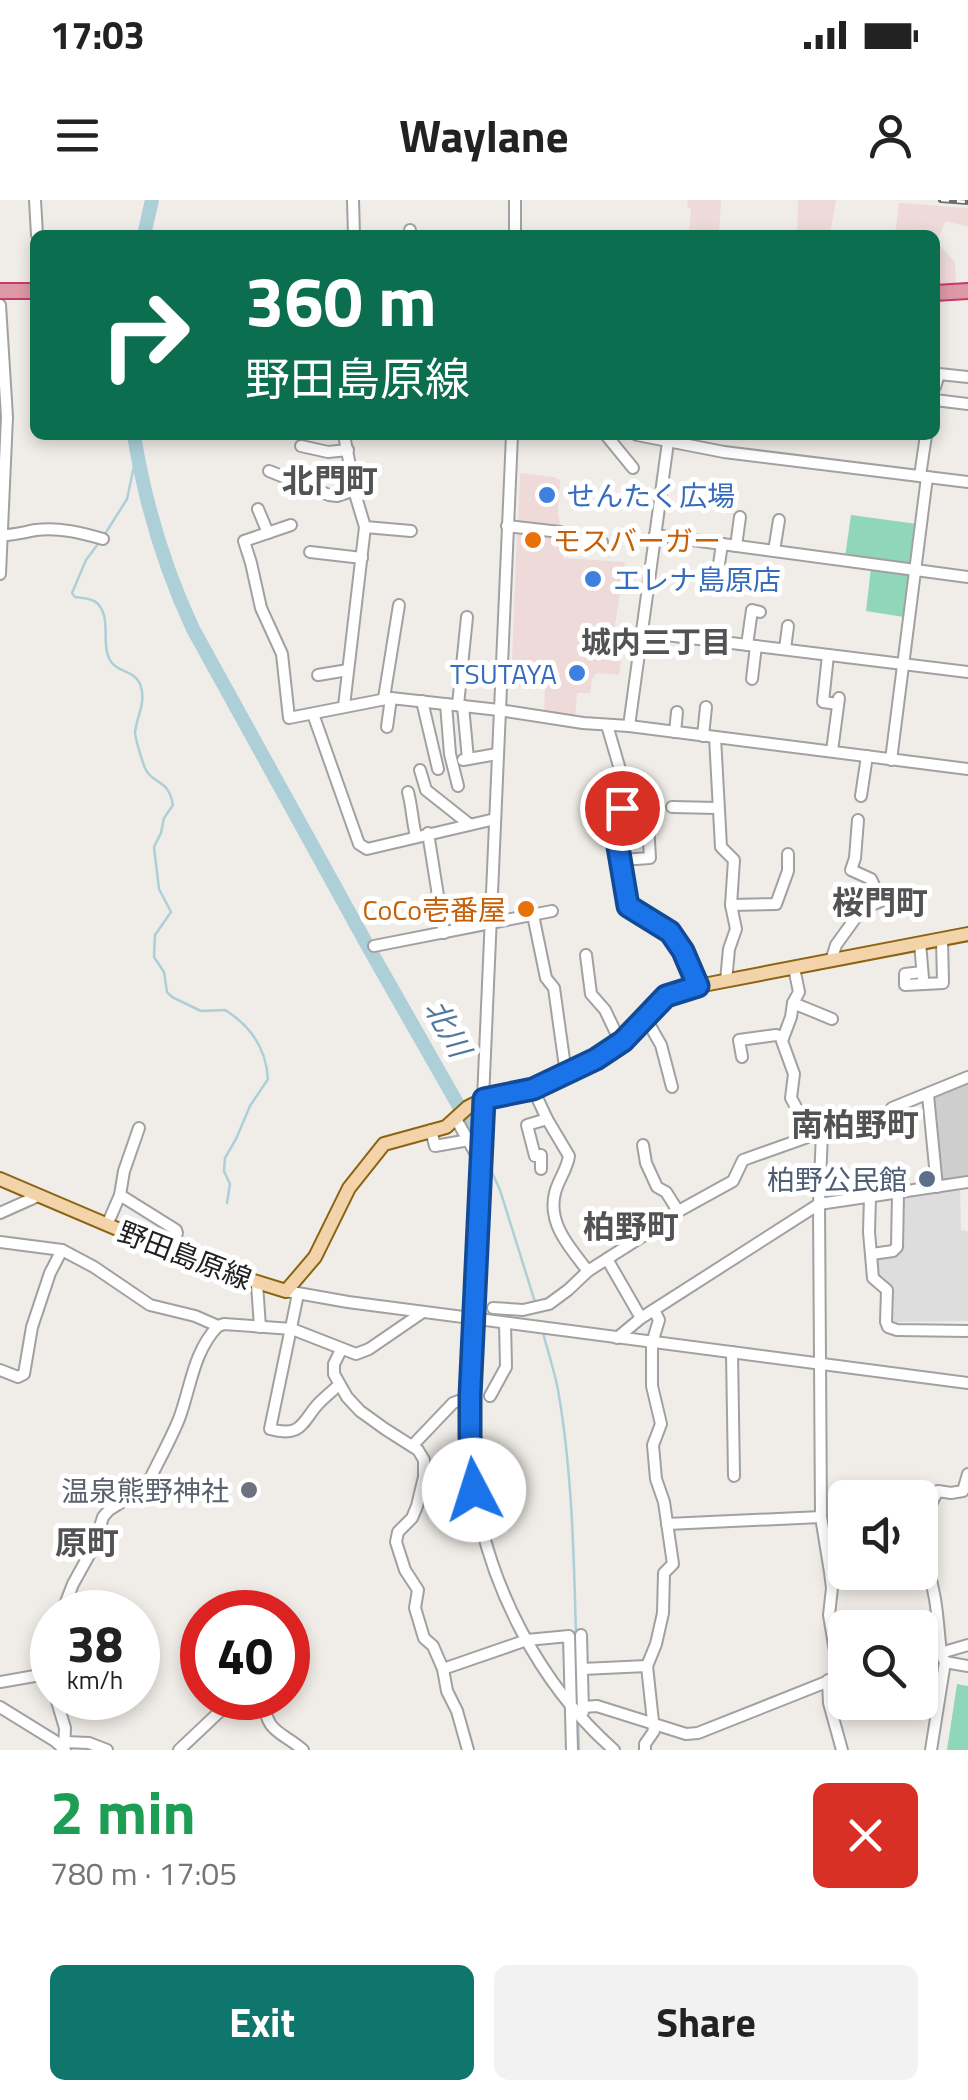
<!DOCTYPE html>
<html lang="en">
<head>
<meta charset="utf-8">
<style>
	body { margin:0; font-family:"Titillium Web","Noto Sans JP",sans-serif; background:#f2f2f2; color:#222; height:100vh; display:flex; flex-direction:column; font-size:38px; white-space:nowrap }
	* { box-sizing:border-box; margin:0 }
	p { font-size:32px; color:#767676 }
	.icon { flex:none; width:55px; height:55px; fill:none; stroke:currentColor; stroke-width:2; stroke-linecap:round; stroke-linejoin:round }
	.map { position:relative; height:1550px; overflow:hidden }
	.panel { display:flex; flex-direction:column; background:#fff; flex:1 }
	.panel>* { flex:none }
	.hud { position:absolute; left:30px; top:30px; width:910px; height:210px; border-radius:15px; box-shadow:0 5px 15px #0003; background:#0b6e4f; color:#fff; overflow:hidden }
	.tools { position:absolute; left:828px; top:1280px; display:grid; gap:20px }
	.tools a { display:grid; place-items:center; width:110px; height:110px; border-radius:15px; background:#fff; box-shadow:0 5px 15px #0003; font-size:50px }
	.speed { position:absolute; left:30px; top:1390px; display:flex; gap:20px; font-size:50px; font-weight:700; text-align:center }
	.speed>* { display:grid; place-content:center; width:130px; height:130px; border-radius:50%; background:#fff; box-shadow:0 5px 15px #0003; line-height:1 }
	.speed small { font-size:25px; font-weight:400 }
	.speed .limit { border:15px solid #d22; background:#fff; color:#111 }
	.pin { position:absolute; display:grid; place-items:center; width:85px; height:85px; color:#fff; margin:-42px; border:5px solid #fff; border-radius:50%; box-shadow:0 2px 10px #0007 }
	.me { position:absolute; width:110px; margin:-55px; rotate:355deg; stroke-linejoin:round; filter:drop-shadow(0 0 8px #0008) }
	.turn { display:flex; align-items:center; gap:35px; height:210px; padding:0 50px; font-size:45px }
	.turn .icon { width:130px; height:130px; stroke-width:2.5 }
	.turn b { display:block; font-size:70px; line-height:85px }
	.round { display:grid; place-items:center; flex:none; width:105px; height:105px; border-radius:15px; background:#f2f2f2 }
	.headline { display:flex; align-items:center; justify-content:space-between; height:170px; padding:0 50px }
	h1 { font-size:60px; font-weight:700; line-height:75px; color:#1e9e55 }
	.button { display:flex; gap:20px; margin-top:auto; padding:20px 50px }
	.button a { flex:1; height:115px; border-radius:15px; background:#0f766e; color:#fff; font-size:40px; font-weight:700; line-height:115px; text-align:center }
	.button a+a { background:#f2f2f2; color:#222 }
	.status { display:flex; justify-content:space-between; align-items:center; height:70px; padding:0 50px; background:#fff; direction:ltr }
	.status svg { height:28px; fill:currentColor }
	header { display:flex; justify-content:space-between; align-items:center; height:130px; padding:0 50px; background:#fff; font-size:45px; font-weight:700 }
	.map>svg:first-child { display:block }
</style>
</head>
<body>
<div class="status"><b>17:03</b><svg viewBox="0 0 49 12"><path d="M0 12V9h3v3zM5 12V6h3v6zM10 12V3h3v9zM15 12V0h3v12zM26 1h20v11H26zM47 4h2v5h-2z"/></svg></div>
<header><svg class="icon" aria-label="menu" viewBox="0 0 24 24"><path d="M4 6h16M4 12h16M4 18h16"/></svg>Waylane<svg class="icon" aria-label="person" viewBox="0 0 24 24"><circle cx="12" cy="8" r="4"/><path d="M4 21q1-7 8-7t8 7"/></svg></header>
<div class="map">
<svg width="968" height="1550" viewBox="0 0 968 1550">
	<rect width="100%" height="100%" fill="#f0ede8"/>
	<polygon fill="#dedddd" points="960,988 961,1030 968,1031 968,1121 890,1122 890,1087 877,1076 878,1060 882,1055 898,1054 901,1051 902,1000 909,995"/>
	<g fill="#eedad9">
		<polygon points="688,0 721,0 719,35 689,35 691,8 687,7"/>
		<polygon points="798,0 836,0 830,35 797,35"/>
		<polygon points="899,3 968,8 968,27 946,21 936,42 955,62 956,84 935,86 935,35 895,35"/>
		<polygon points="520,273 554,277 560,280 558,314 561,328 518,323"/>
		<polygon points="517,331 558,334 564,341 563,358 625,362 614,431 624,433 619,475 597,473 592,479 590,493 577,493 575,518 544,513 545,489 511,486"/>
	</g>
	<polygon fill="#cecece" points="968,880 968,977 940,983 931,896"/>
	<g fill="#8fd6ba">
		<polygon points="851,315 917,324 911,366 845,357"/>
		<polygon points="871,368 910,373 904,417 866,411"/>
		<polygon points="957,1484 968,1486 968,1550 947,1550"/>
	</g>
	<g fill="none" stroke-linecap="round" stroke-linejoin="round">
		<g stroke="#adcfd8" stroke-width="2.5">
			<polyline points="105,334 127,299 137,252"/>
			<path d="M101 340 86 360 72 393 75 397C82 398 92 398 97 403 113 418 99 447 112 463 120 473 137 471 141 487 146 504 136 518 135 533 135 537 143 565 146 570 154 585 168 578 173 605L164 618 161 633 154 647 159 689 171 712 155 735 154 757 164 772 167 792 172 797 201 811 225 810C251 826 266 848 268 879L250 906 236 939 225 958 224 971 230 984 227 1003"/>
			<polyline points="486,959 500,990 535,1102"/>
			<path d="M542 1129C547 1149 554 1169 558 1190 574 1281 574 1376 577 1469"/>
			<polyline points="578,1522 579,1550"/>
		</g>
		<g stroke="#adcfd8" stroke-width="14">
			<polyline points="144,35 152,0"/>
			<path d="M134 235C145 303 164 367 193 429L370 750 473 931"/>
		</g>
		<g stroke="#a1a1a1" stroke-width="14">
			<g id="minor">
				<polyline points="35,0 37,35"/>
				<polyline points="353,0 354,35"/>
				<polyline points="410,35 410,30"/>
				<polyline points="515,35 515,0"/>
				<polyline points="0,105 7,217 0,374"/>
				<polyline points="935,187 939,174 968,177"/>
				<polyline points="935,200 968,204"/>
				<path d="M512 235 470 1197C470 1227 470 1258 474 1289 489 1386 539 1484 614 1550"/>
				<polyline points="606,235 633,268"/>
				<polyline points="637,235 724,252 968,282"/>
				<polyline points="301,246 328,252 348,250"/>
				<polyline points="269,271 329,295 337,296 355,290"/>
				<polyline points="920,276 926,235"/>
				<polyline points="258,309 268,333"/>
				<polyline points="291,325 244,341 251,363 261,408 282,454 289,518 391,498 499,510 583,523 629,526 968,569"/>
				<polyline points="507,326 560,332 566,339 602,342"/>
				<polyline points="365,327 411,331"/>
				<path d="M3 335C15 335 24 332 36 330 59 327 82 333 103 339"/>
				<polyline points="655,335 968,377"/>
				<polyline points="736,346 740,317"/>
				<polyline points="774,351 779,320"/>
				<polyline points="310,352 362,358"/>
				<polyline points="718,371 722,344"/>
				<polyline points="641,432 968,472"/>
				<polyline points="747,445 752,410 760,412"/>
				<polyline points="785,449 788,426"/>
				<polyline points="828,455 823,502 838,504"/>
				<polyline points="318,475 348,470"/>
				<polyline points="752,479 756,446"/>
				<polyline points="384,498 399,405"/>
				<polyline points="422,501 438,569"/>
				<polyline points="446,504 450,554 458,586"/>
				<polyline points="458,505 467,417"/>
				<polyline points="344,506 365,327 356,297 344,235"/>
				<polyline points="463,506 468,559"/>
				<polyline points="313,514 359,644 367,649 495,619"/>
				<polyline points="607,525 628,597 615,623 628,706 670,732 683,751 698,786"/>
				<polyline points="629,526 668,242"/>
				<polyline points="387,527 391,498"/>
				<polyline points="675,532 677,512"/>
				<polyline points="703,536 706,507"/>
				<polyline points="715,537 721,647 734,660 731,705 736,729 729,749 726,781"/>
				<polyline points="832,551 839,498"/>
				<polyline points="463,560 497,554"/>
				<polyline points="891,560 927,277"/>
				<polyline points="420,570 426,590 469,624"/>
				<path d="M408 592C412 607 412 620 416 636"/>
				<polyline points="861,596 867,556"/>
				<polyline points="672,607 717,608"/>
				<polyline points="428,633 444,733"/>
				<polyline points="621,660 650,658 647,608 643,605 622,608"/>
				<polyline points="731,705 776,704 788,671 788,654"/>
				<polyline points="533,715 546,778 554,788 566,874"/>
				<polyline points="920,743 923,778"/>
				<polyline points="374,746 552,711"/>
				<polyline points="586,755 591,794 605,810 616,833 623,841"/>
				<polyline points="831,761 836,745 862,709 881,701 871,679 851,670 855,658 858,620"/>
				<polyline points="794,768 799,792 793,803 791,817 782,841 794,874 791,898 797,909 806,916 812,936"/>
				<polyline points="922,772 905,774 905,785 943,783 942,739"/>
				<polyline points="793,803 832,819"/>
				<polyline points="645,817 661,845 672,887"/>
				<polyline points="742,857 739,840 776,835 782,837"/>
				<path d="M533 889 547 919 569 956C567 970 558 980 555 993 547 1024 571 1049 588 1071"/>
				<polyline points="928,895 937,987"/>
				<polyline points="456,919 481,963"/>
				<polyline points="431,930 435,946 469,940"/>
				<polyline points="822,933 819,1004 821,1317 830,1372 832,1388 829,1415 839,1475"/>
				<polyline points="643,945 646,963 657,987 666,992 678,1011"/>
				<polyline points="541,969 541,955 535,956 527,925 547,919"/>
				<polyline points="120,995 176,1030 177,1033 170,1052"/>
				<polyline points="870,997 869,1032 873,1078 887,1090 886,1122 888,1127 897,1130 968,1131"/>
				<polyline points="0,1013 38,996"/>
				<polyline points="107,1025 120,995 124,971 139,928"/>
				<polyline points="0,1042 62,1050 94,1067 150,1105 195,1116 218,1126 224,1124 292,1129 356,1154 369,1149 423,1112"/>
				<polyline points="872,1054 893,1051 897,1047 898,994"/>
				<polyline points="607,1059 641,1118"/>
				<polyline points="257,1084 260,1127"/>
				<polyline points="286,1091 348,1102 968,1183"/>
				<path d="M298 1094 270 1229C303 1238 302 1221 319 1203 325 1197 332 1191 339 1185"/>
				<polyline points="493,1108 523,1110 549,1104 568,1090 588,1071 646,1034 666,1018 733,981 743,960 850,922 887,918 892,908 968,877"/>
				<polyline points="617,1138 641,1118 819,1004 968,982"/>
				<polyline points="341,1150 334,1164 334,1174 347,1197 360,1211 385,1229 418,1250 424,1260 424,1277 417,1306 412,1318 398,1332 396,1342 405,1370 418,1390 415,1408 424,1438 433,1446 443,1469 447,1491 457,1511 468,1550"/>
				<polyline points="732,1152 734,1276"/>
				<polyline points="0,1170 18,1177 24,1174 32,1127 50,1073 62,1050"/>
				<polyline points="490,1196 506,1167 505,1123"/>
				<polyline points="412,1246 453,1203 470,1197"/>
				<polyline points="667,1324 821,1317"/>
				<path d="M62 1412 73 1384 94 1346 103 1317 109 1310 142 1289 148 1283C158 1262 170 1241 179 1219 191 1187 193 1152 218 1126"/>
				<polyline points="581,1435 583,1512"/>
				<polyline points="920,1459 968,1445"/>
				<polyline points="945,1462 968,1466"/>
				<polyline points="443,1469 527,1440 569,1436 572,1550"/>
				<polyline points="582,1469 647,1466"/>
				<polyline points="828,1480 829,1503 842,1550"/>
				<polyline points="0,1482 52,1473"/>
				<polyline points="56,1498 65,1528 64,1549"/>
				<path d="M264 1498C265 1533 281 1531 303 1550"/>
				<polyline points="883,1502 884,1513"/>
				<polyline points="0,1507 55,1541 65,1550"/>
				<polyline points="583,1507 597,1506 686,1534 698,1533 844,1475"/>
				<polyline points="64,1542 89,1543 107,1550"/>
				<polyline points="179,1550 234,1498"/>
				<polyline points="645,1550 645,1544 654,1531 647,1466 656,1444 663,1413 664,1373 673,1364 664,1302 656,1279 653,1245 661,1224 652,1186 652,1143 659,1120 654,1110"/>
				<path d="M931 1550 945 1462 941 1454C939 1436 938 1417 935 1399 928 1363 916 1324 938 1291L951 1293 963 1291 968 1274"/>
			</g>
		</g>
		<g stroke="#8c6311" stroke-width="16">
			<polyline id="major" points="0,979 202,1065 286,1091 315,1057 349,988 384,944 446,927 468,907 484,899 533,889 596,859 623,841 666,796 698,786 968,734"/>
		</g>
		<g stroke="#c83a6b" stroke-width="18">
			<g id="highway">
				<polyline points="0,91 35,91"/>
				<polyline points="935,93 968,91"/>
			</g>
		</g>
		<use href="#minor" stroke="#fff" stroke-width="10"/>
		<use href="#major" stroke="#f2d3aa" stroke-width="12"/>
		<use href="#highway" stroke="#de99a6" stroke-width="14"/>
		<g stroke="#6e6e6e" stroke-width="6">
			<polyline id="rail" points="941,0 968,2"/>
		</g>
		<use href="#rail" stroke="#fff" stroke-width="2.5" stroke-dasharray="8" stroke-linecap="butt"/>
	</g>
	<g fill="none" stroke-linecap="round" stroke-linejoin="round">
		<g stroke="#114b97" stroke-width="25">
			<polyline id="route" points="474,1290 470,1236 470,1196 484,899 533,889 596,859 623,841 666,796 698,786 683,751 670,732 628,706 614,623 622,608"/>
		</g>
		<use href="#route" stroke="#1a73e8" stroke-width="18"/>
	</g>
	<g fill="#3f7fe0" stroke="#fff" stroke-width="4">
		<circle cx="547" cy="295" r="10"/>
		<circle cx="593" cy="379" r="10"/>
		<circle cx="577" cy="473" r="10"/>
	</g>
	<g fill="#e8710a" stroke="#fff" stroke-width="4">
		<circle cx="533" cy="340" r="10"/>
		<circle cx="526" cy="709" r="10"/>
	</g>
	<circle fill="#5c6f8a" stroke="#fff" stroke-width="4" cx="927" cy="979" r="10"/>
	<circle fill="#6b7280" stroke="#fff" stroke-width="4" cx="249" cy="1290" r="10"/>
	<g text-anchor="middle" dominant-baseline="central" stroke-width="10" stroke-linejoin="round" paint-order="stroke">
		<g font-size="28" fill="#366cbe" stroke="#fff" text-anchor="start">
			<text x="567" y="295">せんたく広場</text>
			<text x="613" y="379">エレナ島原店</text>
			<text x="557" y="473" text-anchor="end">TSUTAYA</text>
		</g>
		<g font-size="28" fill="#c56008" stroke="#fff" text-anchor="start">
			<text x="553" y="340">モスバーガー</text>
			<text x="506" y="709" text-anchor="end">CoCo壱番屋</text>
		</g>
		<g font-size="28" fill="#4e5e75" stroke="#fff" text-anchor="end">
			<text x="907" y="979">柏野公民館</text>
		</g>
		<g font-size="28" fill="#202020" stroke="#fff">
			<text transform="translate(185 1055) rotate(21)">野田島原線</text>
		</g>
		<g font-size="28" fill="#5b616d" stroke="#fff" text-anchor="end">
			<text x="229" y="1290">温泉熊野神社</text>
		</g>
		<g font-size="30" font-weight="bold" fill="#535353" stroke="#fff">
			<text x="656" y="442">城内三丁目</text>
		</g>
		<g font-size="30" font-style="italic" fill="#53799f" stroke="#fff">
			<text transform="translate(448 828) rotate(61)">北川</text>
		</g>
		<g font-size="32" font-weight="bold" fill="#535353" stroke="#fff">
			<text x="330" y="280">北門町</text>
			<text x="880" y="702">桜門町</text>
			<text x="855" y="924">南柏野町</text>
			<text x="631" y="1026">柏野町</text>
			<text x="87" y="1342">原町</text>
		</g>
	</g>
</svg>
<div class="tools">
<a><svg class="icon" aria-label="sound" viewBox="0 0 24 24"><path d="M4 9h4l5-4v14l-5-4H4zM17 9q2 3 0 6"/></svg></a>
<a><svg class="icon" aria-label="search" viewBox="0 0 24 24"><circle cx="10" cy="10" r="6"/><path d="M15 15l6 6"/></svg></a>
</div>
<div class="speed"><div>38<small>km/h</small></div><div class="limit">40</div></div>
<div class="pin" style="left:622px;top:608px;background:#d93025"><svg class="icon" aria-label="arrive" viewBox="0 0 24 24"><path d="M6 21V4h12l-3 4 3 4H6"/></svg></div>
<svg class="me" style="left:474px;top:1290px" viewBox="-20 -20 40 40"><circle r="19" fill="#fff"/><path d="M0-13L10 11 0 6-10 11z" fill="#1a73e8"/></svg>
<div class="hud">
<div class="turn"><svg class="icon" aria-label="right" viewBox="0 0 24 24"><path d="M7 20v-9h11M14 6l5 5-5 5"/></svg><div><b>360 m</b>野田島原線</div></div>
</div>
</div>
<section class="panel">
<div class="headline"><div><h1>2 min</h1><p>780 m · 17:05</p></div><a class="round" style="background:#d93025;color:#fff"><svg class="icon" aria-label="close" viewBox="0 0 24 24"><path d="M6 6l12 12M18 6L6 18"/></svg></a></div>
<div class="button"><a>Exit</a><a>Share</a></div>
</section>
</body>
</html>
